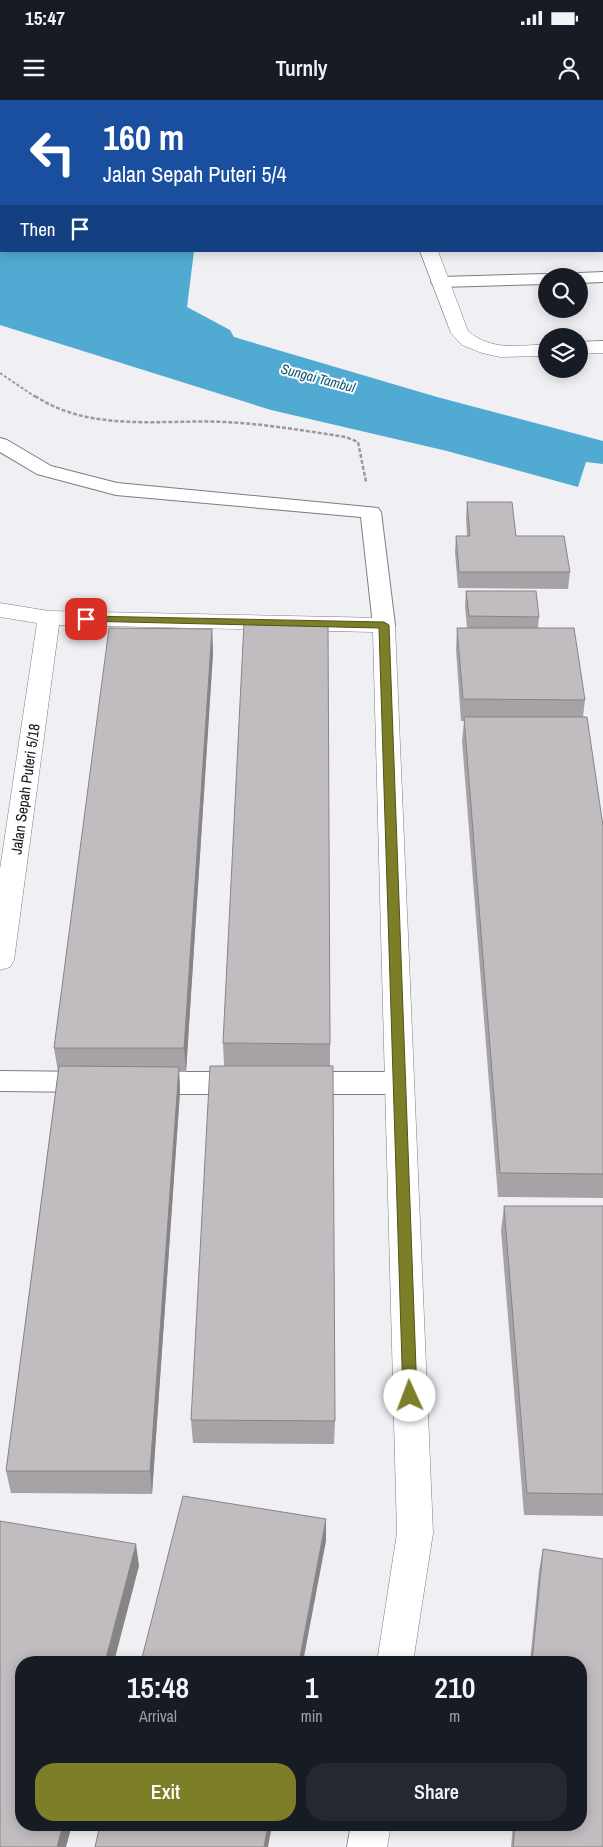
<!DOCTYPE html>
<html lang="en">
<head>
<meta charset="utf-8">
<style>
	body { margin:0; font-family:"Archivo Narrow",sans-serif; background:#242831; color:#f1f3f6; height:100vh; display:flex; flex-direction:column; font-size:19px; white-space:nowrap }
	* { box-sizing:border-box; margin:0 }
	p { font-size:16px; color:#9ea1a6 }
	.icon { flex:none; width:28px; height:28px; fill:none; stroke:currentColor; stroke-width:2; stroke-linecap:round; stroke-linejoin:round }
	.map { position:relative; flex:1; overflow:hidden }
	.drawer { position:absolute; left:15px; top:1556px; width:572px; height:175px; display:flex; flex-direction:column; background:#171b24; border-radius:20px; box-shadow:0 2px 12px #0003 }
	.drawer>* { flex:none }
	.top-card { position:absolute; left:0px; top:0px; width:604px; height:152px; box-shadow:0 2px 12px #0003; background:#1a4fa0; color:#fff; overflow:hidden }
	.controls { position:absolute; left:538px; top:168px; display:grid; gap:10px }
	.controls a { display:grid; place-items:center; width:50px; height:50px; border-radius:50%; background:#171b24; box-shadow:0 2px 12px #0003; font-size:25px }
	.pin { position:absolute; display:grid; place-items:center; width:42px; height:42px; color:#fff; margin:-21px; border-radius:10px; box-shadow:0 2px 8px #0006 }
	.me { position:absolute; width:55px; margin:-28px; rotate:358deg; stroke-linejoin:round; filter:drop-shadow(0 0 4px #0008) }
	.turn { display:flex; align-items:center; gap:18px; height:105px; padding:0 20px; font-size:22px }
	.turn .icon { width:65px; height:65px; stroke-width:2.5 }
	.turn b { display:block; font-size:35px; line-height:42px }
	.then { display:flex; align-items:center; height:48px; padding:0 20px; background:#0003; gap:10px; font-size:19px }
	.eta { display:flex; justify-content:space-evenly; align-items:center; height:85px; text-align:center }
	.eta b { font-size:30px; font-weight:600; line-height:35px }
	.cta { display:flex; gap:10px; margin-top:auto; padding:10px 20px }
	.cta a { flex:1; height:58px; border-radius:20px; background:#7c7f28; color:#fff; font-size:20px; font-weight:600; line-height:58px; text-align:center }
	.cta a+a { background:#242831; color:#f1f3f6 }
	.status { display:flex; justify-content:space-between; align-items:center; height:35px; padding:0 25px; background:#171b24; direction:ltr }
	.status svg { height:14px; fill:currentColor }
	header { display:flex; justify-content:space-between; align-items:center; height:65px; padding:0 20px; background:#171b24; font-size:22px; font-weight:600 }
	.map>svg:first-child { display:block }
</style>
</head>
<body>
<div class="status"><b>15:47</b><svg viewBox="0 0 49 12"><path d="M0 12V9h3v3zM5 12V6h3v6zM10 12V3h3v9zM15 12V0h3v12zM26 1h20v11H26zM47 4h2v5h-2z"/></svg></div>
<header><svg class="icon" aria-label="menu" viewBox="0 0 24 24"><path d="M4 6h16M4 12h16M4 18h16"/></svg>Turnly<svg class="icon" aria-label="person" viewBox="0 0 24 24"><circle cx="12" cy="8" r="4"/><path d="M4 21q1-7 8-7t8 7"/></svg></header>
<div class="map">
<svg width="603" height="1747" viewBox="0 0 603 1747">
	<rect width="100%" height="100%" fill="#f0eff4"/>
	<polygon fill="#50aad2" points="0,37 1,151 194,151 187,207 230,230 234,237 437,297 603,341 603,364 586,362 578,387 447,351 271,310 0,225"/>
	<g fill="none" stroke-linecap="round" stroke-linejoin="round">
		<g stroke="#7e7c81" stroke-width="2">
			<g id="lane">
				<rect x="602" y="61" width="1" height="10"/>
				<polygon points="603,172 603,182 579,183 579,176 572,176 579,173"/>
				<polygon points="546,174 553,176 546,176 546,184 440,187 434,186 431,182 434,178 440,177"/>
				<polygon points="0,338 7,340 51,366 117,383 378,408 381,412 395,525 392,530 384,532 376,530 373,525 361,417 116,395 37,374 0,352"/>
				<polygon points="0,971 92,972 102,975 106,982 102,989 92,992 0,991"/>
				<polygon points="143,972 244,972 254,976 258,983 254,990 244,994 143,994 133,990 129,983 133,976"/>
				<polygon points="298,972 399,972 409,976 413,983 409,990 399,994 298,994 288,990 284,983 288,976"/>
			</g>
		</g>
		<g stroke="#7e7c81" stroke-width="1">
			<g id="street">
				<rect x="366" y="0" width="16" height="1"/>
				<rect x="602" y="10" width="1" height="10"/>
				<rect x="602" y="114" width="1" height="10"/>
				<path d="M420 151H438L468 231C491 251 519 246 546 244V256L500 257 482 253 462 245 451 233Z"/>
				<polygon points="603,241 603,253 579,254 579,242"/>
				<polygon points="0,503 49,511 384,518 392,520 395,525 433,1433 413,1562 377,1562 397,1433 373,532 59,525 14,860 10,867 0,870 0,769 37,523 0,517"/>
				<polygon points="351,1725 391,1725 387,1747 347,1747"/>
			</g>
		</g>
		<polyline stroke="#9b9a9e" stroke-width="2" stroke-dasharray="3 2" stroke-linecap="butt" points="0,273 37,298"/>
		<path stroke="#9b9a9e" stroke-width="2.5" stroke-dasharray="4 2" stroke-linecap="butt" d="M35 296C91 333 162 319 225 322 266 324 306 331 346 337L358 342 366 382"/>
		<use href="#lane" fill="#fff" fill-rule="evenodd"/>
		<use href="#street" fill="#fff" fill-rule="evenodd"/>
	</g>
	<g fill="#a6a2a5">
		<polygon points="467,402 570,472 568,489 458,488 455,452 456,436 467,436 466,418"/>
		<polygon points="466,491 539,517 538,528 585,600 583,617 603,726 603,1098 498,1097 462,641 464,621 461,621 456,549 457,528 467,528 465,507"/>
		<polygon points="212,529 213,553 186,972 179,972 180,991 152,1394 11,1393 6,1371 58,972 54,948"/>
		<polygon points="223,943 330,944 330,966 335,1321 334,1344 193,1343 191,1320 224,966"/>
		<polygon points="504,1106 603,1106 603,1416 524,1415 501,1130"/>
		<polygon points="543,1449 603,1459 603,1747 511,1747 513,1725 581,1725 581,1562 530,1562 539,1471"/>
	</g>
	<g fill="#878486">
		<polygon points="212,529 213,553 186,972 184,948"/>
		<polygon points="179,967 180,991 152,1394 150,1371"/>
		<polygon points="326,1419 326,1441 303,1562 299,1562"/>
		<polygon points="136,1444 139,1466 114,1562 105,1562"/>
		<polygon points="63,1725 72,1725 66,1747 57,1747"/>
		<polygon points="268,1725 272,1725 268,1747 264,1747"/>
	</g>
	<g fill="#c1bcc0" stroke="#878486">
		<polygon points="467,402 512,402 516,436 564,436 570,472 459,472 456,436 470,436"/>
		<polygon points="466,491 536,491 539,517 469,516"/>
		<polygon points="244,523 328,523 330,944 223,943"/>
		<polygon points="109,528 212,529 184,948 54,948"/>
		<polygon points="457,528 574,528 585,600 463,599"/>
		<polygon points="464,617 587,617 603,726 603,1074 500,1073"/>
		<polygon points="59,966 179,967 150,1371 6,1371"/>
		<polygon points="210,966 333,966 335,1321 191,1320"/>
		<polygon points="504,1106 603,1106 603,1394 527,1393"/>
		<polygon points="183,1396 326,1419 299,1562 141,1562"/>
		<polygon points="0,1421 136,1444 105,1562 21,1562 21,1725 63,1725 57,1747 0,1747"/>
		<polygon points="543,1449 603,1459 603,1747 513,1747 515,1725 581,1725 581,1562 532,1562"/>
		<polygon points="100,1725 268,1725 264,1747 95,1747"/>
	</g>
	<polygon fill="#7c7f28" stroke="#51531a" points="86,516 384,522 389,525 417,1296 415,1300 410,1302 405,1300 403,1296 379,528 82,521 82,517"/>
	<g text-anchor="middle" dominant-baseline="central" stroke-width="4" stroke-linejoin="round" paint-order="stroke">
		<g font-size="14" font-style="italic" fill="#0e5773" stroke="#fdfdff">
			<text transform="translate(318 278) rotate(15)">Sungai Tambul</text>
		</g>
		<g font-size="15" fill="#171719" stroke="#fdfdff">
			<text transform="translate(25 689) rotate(-82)">Jalan Sepah Puteri 5/18</text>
		</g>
	</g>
</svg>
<div class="controls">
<a><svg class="icon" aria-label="search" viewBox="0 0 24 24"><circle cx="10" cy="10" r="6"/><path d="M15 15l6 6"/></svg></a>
<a><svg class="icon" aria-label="layers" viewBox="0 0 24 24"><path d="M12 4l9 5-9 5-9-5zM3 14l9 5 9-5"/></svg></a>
</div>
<div class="pin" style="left:86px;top:519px;background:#d93025"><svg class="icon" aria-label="arrive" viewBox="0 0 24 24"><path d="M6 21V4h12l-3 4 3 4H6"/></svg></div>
<svg class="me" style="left:410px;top:1296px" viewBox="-20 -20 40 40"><circle r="19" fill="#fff"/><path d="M0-13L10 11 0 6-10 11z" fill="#7c7f28"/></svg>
<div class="top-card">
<div class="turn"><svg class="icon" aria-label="left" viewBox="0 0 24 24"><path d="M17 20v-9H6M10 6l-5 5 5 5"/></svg><div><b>160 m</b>Jalan Sepah Puteri 5/4</div></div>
<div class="then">Then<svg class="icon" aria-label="arrive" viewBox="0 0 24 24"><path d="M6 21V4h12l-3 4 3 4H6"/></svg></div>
</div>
<section class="drawer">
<div class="eta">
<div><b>15:48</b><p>Arrival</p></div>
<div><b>1</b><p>min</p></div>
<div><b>210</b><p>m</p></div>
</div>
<div class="cta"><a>Exit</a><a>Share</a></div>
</section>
</div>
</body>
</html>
